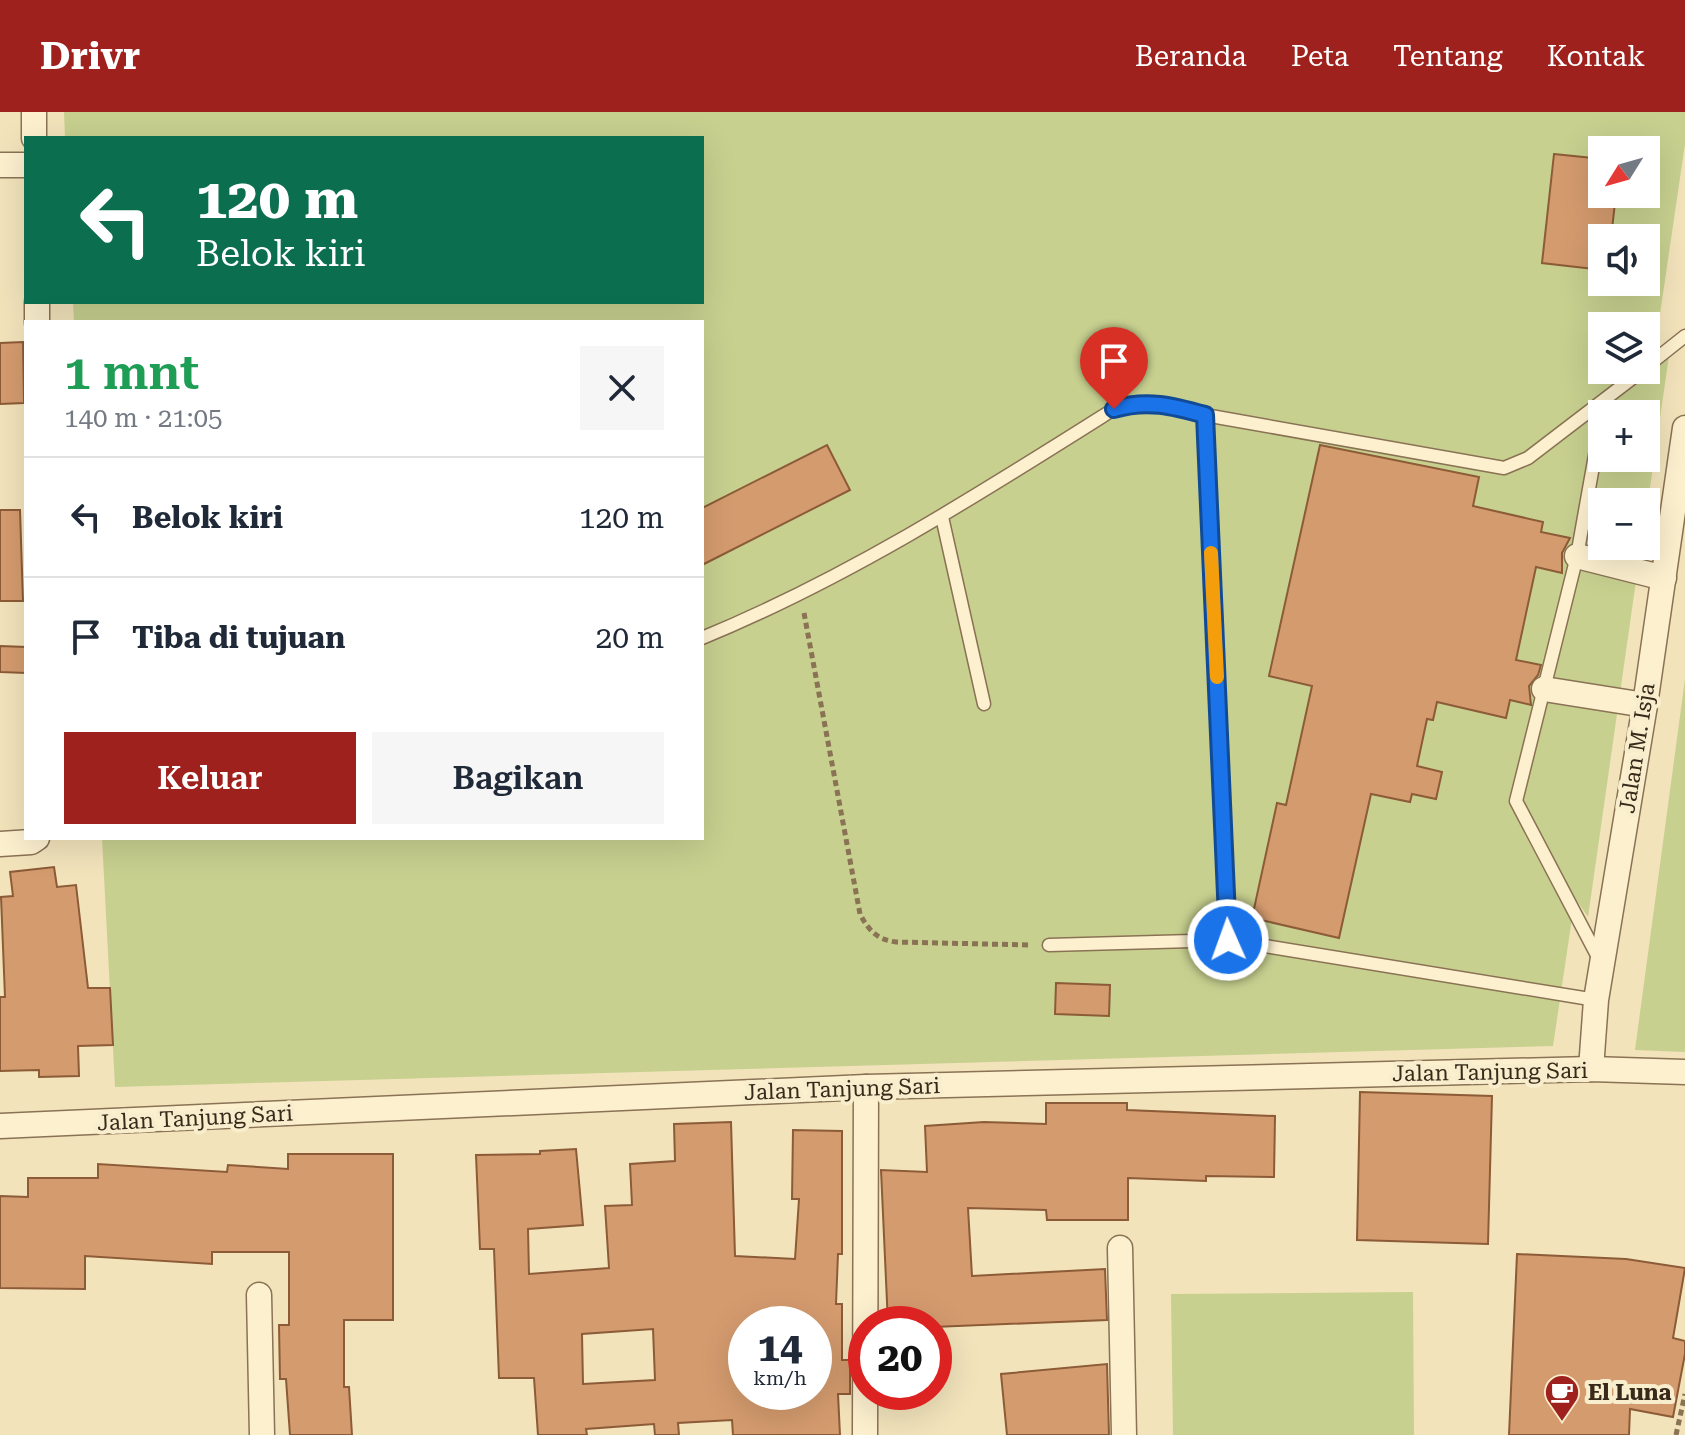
<!DOCTYPE html>
<html lang="id">
<head>
<meta charset="utf-8">
<style>
	body { margin:0; font-family:"Roboto Serif",serif; background:#f6f6f7; color:#1f2937; height:100vh; display:flex; flex-direction:column; font-size:30px; white-space:nowrap }
	* { box-sizing:border-box; margin:0 }
	p { font-size:26px; color:#747a83 }
	.icon { flex:none; width:44px; height:44px; fill:none; stroke:currentColor; stroke-width:2; stroke-linecap:round; stroke-linejoin:round }
	.map { position:relative; flex:1; overflow:hidden }
	.side { position:absolute; left:24px; top:208px; width:680px; height:520px; display:flex; flex-direction:column; background:#fff; border-radius:0px; box-shadow:0 8px 32px #0002 }
	.side>* { flex:none }
	.guide { position:absolute; left:24px; top:24px; width:680px; height:168px; border-radius:0px; box-shadow:0 8px 32px #0002; background:#0b6e4f; color:#fff; overflow:hidden }
	.needle { width:52px; rotate:233deg }
	.tools { position:absolute; left:1588px; top:24px; display:grid; gap:16px }
	.tools a { display:grid; place-items:center; width:72px; height:72px; border-radius:0px; background:#fff; box-shadow:0 8px 32px #0002; font-size:40px }
	.speed { position:absolute; left:728px; top:1194px; display:flex; gap:16px; font-size:40px; font-weight:700; text-align:center }
	.speed>* { display:grid; place-content:center; width:104px; height:104px; border-radius:50%; background:#fff; box-shadow:0 8px 32px #0002; line-height:1 }
	.speed small { font-size:20px; font-weight:400 }
	.speed .limit { border:12px solid #d22; background:#fff; color:#111 }
	.pin { position:absolute; display:grid; place-items:center; width:68px; height:68px; color:#fff; margin:-82px -34px; border-radius:50% 50% 50% 0; rotate:-45deg; box-shadow:0 0 8px #0007 }
	.pin .icon { rotate:45deg }
	.me { position:absolute; width:88px; margin:-44px; rotate:358deg; stroke-linejoin:round; filter:drop-shadow(0 0 6px #0008) }
	.turn { display:flex; align-items:center; gap:28px; height:168px; padding:0 40px; font-size:36px }
	.turn .icon { width:104px; height:104px; stroke-width:2.5 }
	.turn b { display:block; font-size:56px; line-height:68px }
	.round { display:grid; place-items:center; flex:none; width:84px; height:84px; border-radius:0px; background:#f6f6f7 }
	.headline { display:flex; align-items:center; justify-content:space-between; height:136px; padding:0 40px }
	h1 { font-size:48px; font-weight:600; line-height:60px; color:#1e9e55 }
	.cta { display:flex; gap:16px; margin-top:auto; padding:16px 40px }
	.cta a { flex:1; height:92px; border-radius:0px; background:#9f211e; color:#fff; font-size:32px; font-weight:600; line-height:92px; text-align:center }
	.cta a+a { background:#f6f6f7; color:#1f2937 }
	ul { padding:0; list-style:none }
	li { display:flex; align-items:center; gap:24px; height:120px; padding:0 40px; border-top:2px solid #e0e1e3 }
	li div { flex:1 }
	li b { display:block; font-size:30px }
	li em { font-style:normal }
	header { display:flex; align-items:center; gap:48px; box-sizing:border-box; height:112px; padding:0 40px; background:#9f211e; color:#fff }
	header strong { font-size:38px }
	nav { display:flex; gap:44px; margin-inline-start:auto; font-size:28px }
	.map>svg:first-child { display:block }
</style>
</head>
<body>
<header>
<strong>Drivr</strong>
<nav><a>Beranda</a><a>Peta</a><a>Tentang</a><a>Kontak</a></nav>
</header>
<div class="map">
<svg width="1685" height="1323" viewBox="0 0 1685 1323">
	<rect width="100%" height="100%" fill="#f2e3bb"/>
	<g fill="#c7d08f" fill-rule="evenodd">
		<path d="M64 0H1685V32L1653 250 1670 237 1646 403V390H1602V434H1641L1588 805 1575 786 1553 934 115 975 102 726H702V210H74L73 190H702V26H65ZM1602 38H1646V82H1602ZM1602 126H1646V170H1602ZM1602 214H1646V258H1602ZM1602 302H1646V346H1602Z"/>
		<polygon points="1685,567 1685,940 1635,938"/>
		<polygon points="1413,1180 1414,1323 1173,1323 1171,1182"/>
	</g>
	<g fill="#d49b6e" stroke="#8c5b37" stroke-width="2" fill-rule="evenodd">
		<polygon points="1554,42 1602,47 1602,82 1616,82 1611,126 1602,126 1602,158 1542,151"/>
		<polygon points="23,230 24,291 0,292 0,231"/>
		<polygon points="827,333 850,378 702,453 702,396"/>
		<polygon points="1320,333 1479,365 1473,394 1543,410 1541,420 1570,426 1562,441 1562,461 1536,455 1516,548 1541,553 1538,563 1529,574 1531,593 1510,588 1506,606 1437,590 1433,608 1427,607 1417,654 1442,660 1436,687 1412,682 1410,690 1371,682 1339,826 1252,806 1277,691 1286,693 1312,574 1269,564"/>
		<polygon points="0,398 20,398 23,489 0,489"/>
		<polygon points="0,534 26,535 26,561 0,560"/>
		<polygon points="54,755 57,775 76,773 88,876 110,876 113,933 78,934 79,964 39,965 39,958 0,959 0,885 5,885 1,785 13,784 10,760"/>
		<polygon points="1056,871 1110,873 1109,904 1055,902"/>
		<polygon points="1360,980 1492,984 1488,1132 1357,1128"/>
		<polygon points="1046,991 1127,991 1127,998 1275,1004 1274,1065 1206,1064 1206,1069 1128,1066 1128,1108 1047,1108 1046,1098 968,1096 972,1164 1105,1157 1107,1208 934,1215 934,1212 888,1212 881,1058 927,1060 925,1014 984,1010 1046,1012"/>
		<path d="M731 1010 735 1144 795 1147 799 1087H792L793 1018 842 1019V1142H838L836 1192H842V1248H850V1282H838L840 1323H733L732 1308 678 1311 679 1323H655L654 1312 586 1317 587 1323H538L534 1266H499L494 1137H480L476 1043 540 1042V1039L576 1037 583 1113 528 1117 529 1162 609 1156 605 1094 632 1093 630 1052 675 1049 674 1012ZM746 1212H814V1280H746ZM653 1217 655 1268 583 1272 582 1222Z"/>
		<polygon points="288,1042 393,1042 393,1208 344,1208 344,1275 349,1275 352,1323 290,1323 286,1267 280,1267 279,1213 289,1213 289,1140 212,1140 212,1152 85,1144 85,1177 0,1176 0,1084 28,1085 28,1066 98,1066 98,1052 227,1060 228,1053 288,1057"/>
		<polygon points="1517,1142 1626,1147 1685,1156 1673,1226 1685,1229 1685,1242 1673,1305 1630,1297 1629,1323 1509,1323"/>
		<polygon points="1107,1252 1109,1323 1007,1323 1001,1262"/>
	</g>
	<g fill="none" stroke-linecap="round" stroke-linejoin="round">
		<g stroke="#8a7254" stroke-width="15">
			<g id="service">
				<polyline points="1646,255 1685,224"/>
				<polyline points="1205,303 1228,828"/>
				<polyline points="942,405 984,592"/>
				<path d="M702 526C848 466 981 381 1114 297 1147 287 1173 294 1205 303L1504 356 1528 346 1643 258"/>
				<polyline points="1049,833 1228,828 1596,888"/>
				<polyline points="1599,847 1516,689 1577,444 1602,304"/>
			</g>
		</g>
		<g stroke="#8a7254" stroke-width="27">
			<g id="minor">
				<polyline points="34,0 34,26"/>
				<polyline points="0,53 26,53"/>
				<polyline points="37,190 37,210"/>
				<polyline points="1577,444 1664,466"/>
				<polyline points="1544,577 1645,593"/>
				<polyline points="0,732 31,730 37,726"/>
				<polyline points="1591,957 1596,888 1645,593 1685,316"/>
				<polyline points="0,1014 866,975 1591,957 1685,960"/>
				<polyline points="1120,1136 1124,1323"/>
				<polyline points="259,1183 262,1323"/>
				<polyline points="865,1323 866,975"/>
			</g>
		</g>
		<g stroke="#8a7254" stroke-width="5" stroke-dasharray="6 4" stroke-linecap="butt">
			<path d="M804 501 860 802C868 818 878 828 896 830L1031 833"/>
			<polyline points="1676,1323 1685,1282"/>
		</g>
		<use href="#service" stroke="#fcf0cf" stroke-width="12"/>
		<use href="#minor" stroke="#fcf0cf" stroke-width="24"/>
	</g>
	<g fill="none" stroke-linecap="round" stroke-linejoin="round">
		<g stroke="#114b97" stroke-width="20">
			<path id="route" d="M1114 297C1147 287 1173 294 1205 303L1228 828"/>
		</g>
		<use href="#route" stroke="#1a73e8" stroke-width="14"/>
		<polyline stroke="#f59e0b" stroke-width="14" points="1211,441 1217,565"/>
	</g>
	<defs>
		<g id="cafe-pin" transform="scale(1.8)"><path d="M0 17L-7.5 6A9.5 9.5 0 1 1 7.5 6Z" fill="#9f211e" stroke="#f8edcc"/><path d="M-5.5-4.5H6V0H3Q3 3.5 0 3.5H-2.5Q-5.5 3.5-5.5 0ZM3-3.2v2h1.7v-2ZM-6 4.5H4V6H-6Z" fill="#fff"/></g>
	</defs>
	<g fill-rule="evenodd">
		<use href="#cafe-pin" x="1562" y="1280"/>
	</g>
	<g text-anchor="middle" dominant-baseline="central" stroke-width="8" stroke-linejoin="round" paint-order="stroke">
		<g font-size="22" fill="#38291a" stroke="#f8edcc">
			<text transform="translate(1637 636) rotate(-81)">Jalan M. Isja</text>
			<text transform="translate(1490 960) rotate(-1)">Jalan Tanjung Sari</text>
			<text transform="translate(842 977) rotate(-2)">Jalan Tanjung Sari</text>
			<text transform="translate(195 1006) rotate(-3)">Jalan Tanjung Sari</text>
		</g>
		<g font-size="22" font-weight="bold" fill="#38291a" stroke="#f8edcc" text-anchor="start">
			<text x="1588" y="1280">El Luna</text>
		</g>
	</g>
</svg>
<div class="tools">
<a><svg class="needle" viewBox="-14 -14 28 28"><path d="M0-13l5 13h-10z" fill="#e53935"/><path d="M0 13l5-13h-10z" fill="#747a83"/></svg></a>
<a><svg class="icon" aria-label="sound" viewBox="0 0 24 24"><path d="M4 9h4l5-4v14l-5-4H4zM17 9q2 3 0 6"/></svg></a>
<a><svg class="icon" aria-label="layers" viewBox="0 0 24 24"><path d="M12 4l9 5-9 5-9-5zM3 14l9 5 9-5"/></svg></a>
<a>+</a>
<a>−</a>
</div>
<div class="speed"><div>14<small>km/h</small></div><div class="limit">20</div></div>
<div class="pin" style="left:1114px;top:297px;background:#d93025"><svg class="icon" aria-label="arrive" viewBox="0 0 24 24"><path d="M6 21V4h12l-3 4 3 4H6"/></svg></div>
<svg class="me" style="left:1228px;top:828px" viewBox="-20 -20 40 40"><circle r="17" fill="#1a73e8" stroke="#fff" stroke-width="3"/><path d="M0-11L8 9 0 5-8 9z" fill="#fff"/></svg>
<div class="guide">
<div class="turn"><svg class="icon" aria-label="left" viewBox="0 0 24 24"><path d="M17 20v-9H6M10 6l-5 5 5 5"/></svg><div><b>120 m</b>Belok kiri</div></div>
</div>
<section class="side">
<div class="headline"><div><h1>1 mnt</h1><p>140 m · 21:05</p></div><a class="round"><svg class="icon" aria-label="close" viewBox="0 0 24 24"><path d="M6 6l12 12M18 6L6 18"/></svg></a></div>
<ul>
<li><svg class="icon" aria-label="left" viewBox="0 0 24 24"><path d="M17 20v-9H6M10 6l-5 5 5 5"/></svg><div><b>Belok kiri</b></div><em>120 m</em></li>
<li><svg class="icon" aria-label="arrive" viewBox="0 0 24 24"><path d="M6 21V4h12l-3 4 3 4H6"/></svg><div><b>Tiba di tujuan</b></div><em>20 m</em></li>
</ul>
<div class="cta"><a>Keluar</a><a>Bagikan</a></div>
</section>
</div>
</body>
</html>
